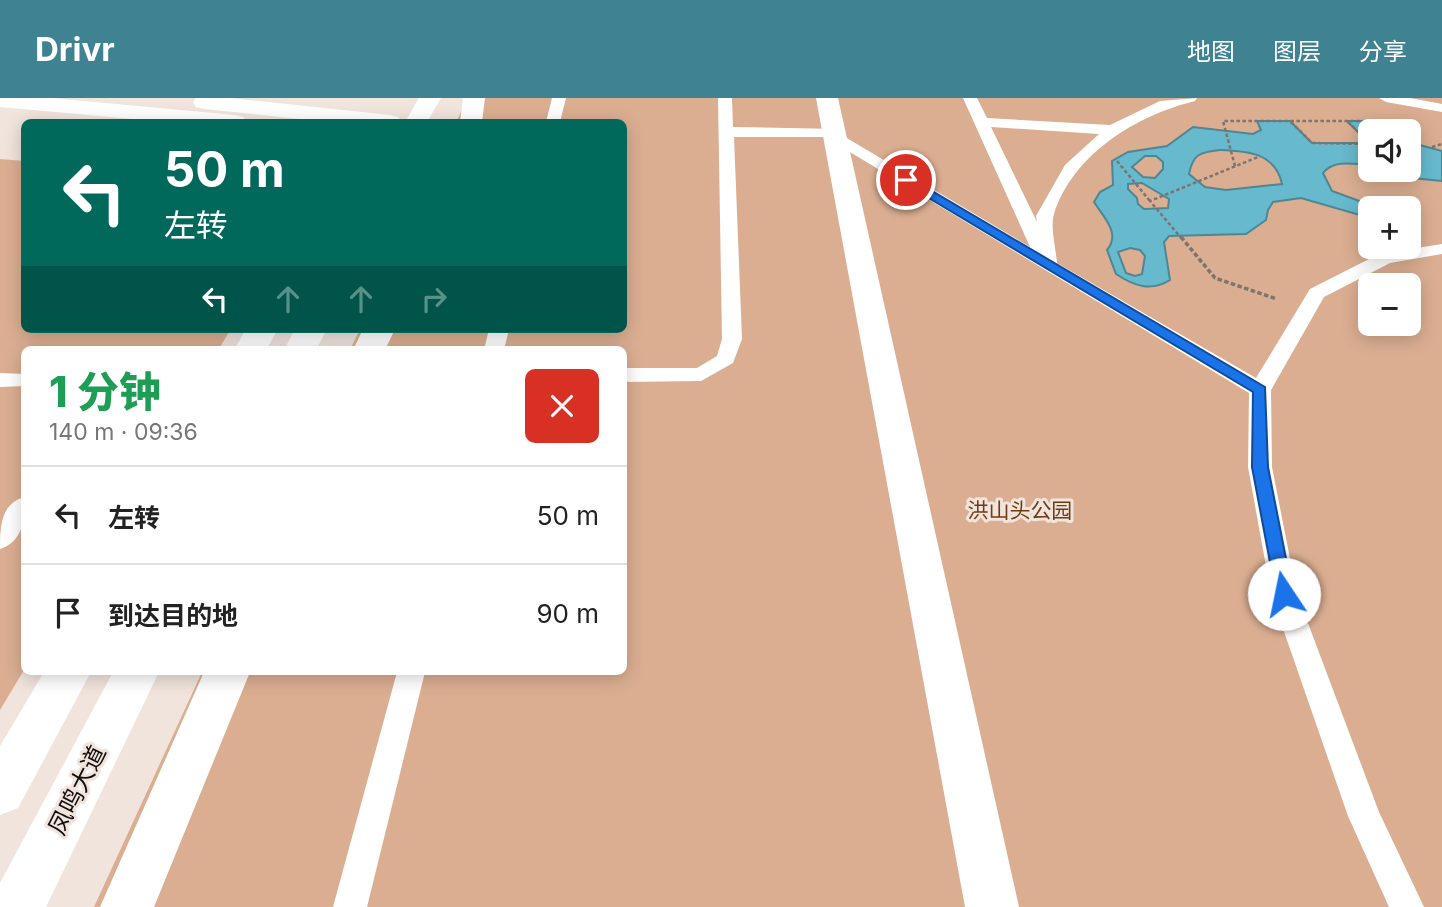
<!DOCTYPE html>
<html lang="zh">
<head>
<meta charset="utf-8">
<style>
	body { margin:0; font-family:Inter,"Noto Sans SC",sans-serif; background:#f6f6f6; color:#222; height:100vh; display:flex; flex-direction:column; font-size:26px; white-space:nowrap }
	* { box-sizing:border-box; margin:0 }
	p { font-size:23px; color:#767676 }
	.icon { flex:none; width:38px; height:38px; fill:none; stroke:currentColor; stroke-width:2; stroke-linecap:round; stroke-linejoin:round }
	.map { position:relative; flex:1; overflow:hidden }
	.drawer { position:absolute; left:21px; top:248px; width:606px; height:329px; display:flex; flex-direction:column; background:#fff; border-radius:10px; box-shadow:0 4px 18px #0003 }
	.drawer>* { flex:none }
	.banner { position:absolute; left:21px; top:21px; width:606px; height:214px; border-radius:10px; box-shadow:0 4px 18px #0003; background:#00695c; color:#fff; overflow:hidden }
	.controls { position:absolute; left:1358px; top:21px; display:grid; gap:14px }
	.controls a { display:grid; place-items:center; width:63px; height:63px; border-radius:10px; background:#fff; box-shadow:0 4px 18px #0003; font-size:35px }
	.pin { position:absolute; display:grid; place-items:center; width:60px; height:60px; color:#fff; margin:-30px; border:4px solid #fff; border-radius:50%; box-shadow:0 2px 7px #0007 }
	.me { position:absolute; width:77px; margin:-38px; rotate:349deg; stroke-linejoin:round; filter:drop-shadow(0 0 5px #0008) }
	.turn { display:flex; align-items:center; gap:24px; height:147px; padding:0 28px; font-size:32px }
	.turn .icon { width:91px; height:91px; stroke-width:2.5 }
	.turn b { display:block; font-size:49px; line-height:60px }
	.lanes { display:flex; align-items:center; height:66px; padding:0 28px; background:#0003; justify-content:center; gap:35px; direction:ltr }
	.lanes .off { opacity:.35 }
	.round { display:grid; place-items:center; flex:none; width:74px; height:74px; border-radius:10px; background:#f6f6f6 }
	.head { display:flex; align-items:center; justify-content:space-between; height:119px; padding:0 28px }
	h1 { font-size:42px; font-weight:800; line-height:52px; color:#1e9e55 }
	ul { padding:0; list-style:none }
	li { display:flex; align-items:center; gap:21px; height:98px; padding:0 28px; border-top:2px solid #e0e0e0 }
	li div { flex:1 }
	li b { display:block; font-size:26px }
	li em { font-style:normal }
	header { display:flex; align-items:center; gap:42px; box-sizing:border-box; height:98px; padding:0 35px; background:#3f8292; color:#fff }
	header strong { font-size:33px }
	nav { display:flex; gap:38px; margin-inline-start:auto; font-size:24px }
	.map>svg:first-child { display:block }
</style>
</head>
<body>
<header>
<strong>Drivr</strong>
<nav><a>地图</a><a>图层</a><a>分享</a></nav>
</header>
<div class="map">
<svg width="1442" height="809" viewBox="0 0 1442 809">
	<rect width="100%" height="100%" fill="#f0e4dc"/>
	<g fill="#dbae91" fill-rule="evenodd">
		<path d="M468 0H1442V809H94L202 574H623V252H350L360 231H623V24H456ZM1370 33H1409V72H1370ZM1370 110H1409V149H1370ZM1370 187H1409V226H1370Z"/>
		<polygon points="0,61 24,63 24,231 231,231 218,252 24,252 24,572 0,612"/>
	</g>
	<g fill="#67b9cd" stroke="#4e8693" stroke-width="2" fill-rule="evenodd">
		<path d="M1257 23H1290L1312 45H1369L1347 23H1362L1390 33H1370V67C1354 66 1334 61 1323 75L1332 93 1362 104 1391 110H1370V120L1301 100 1273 104 1268 112 1266 122 1246 136 1169 138 1164 144 1170 182C1151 194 1134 188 1116 176L1107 152C1121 135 1104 120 1094 104L1100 94 1113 87 1112 63 1128 54 1167 48 1193 29 1253 36 1261 32ZM1220 52C1246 53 1275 54 1282 86L1226 92 1205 89 1189 76C1193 56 1200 54 1220 52ZM1145 58H1156L1163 64V71L1155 80 1143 79 1132 69ZM1142 85 1169 101 1168 110 1144 111 1138 106 1137 100 1128 91V86ZM1130 150 1140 152 1145 158 1142 176 1135 178 1126 175 1118 154Z"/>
		<polygon points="1409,44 1442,53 1442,83 1412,80 1389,72 1409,72"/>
	</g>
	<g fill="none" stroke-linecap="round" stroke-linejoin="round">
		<g stroke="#7c746f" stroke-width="2.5" stroke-dasharray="3.5 2.5" stroke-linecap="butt">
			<polyline points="1291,24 1312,45 1370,46"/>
			<polyline points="1348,24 1370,45"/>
			<polyline points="1432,49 1442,46"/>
			<polyline points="1117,63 1150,103"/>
			<polyline points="1235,68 1223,23 1371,23"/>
			<polyline points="1182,141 1150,103 1258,59"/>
		</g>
		<polyline stroke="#7c746f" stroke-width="3.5" stroke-dasharray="4.5 2.5" stroke-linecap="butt" points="1181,139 1215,180 1277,201"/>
		<g fill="#fff" fill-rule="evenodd">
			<polygon points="552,0 566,0 560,24 546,24"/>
			<path d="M718 0H732L733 29 839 31 840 36 1030 149 963 0H977L987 20 1110 27 1160 3 1197 0 1195 3C1137 17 1073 56 1054 116 1050 129 1056 151 1057 165L1256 280 1310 191 1379 156 1442 146V156L1390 165 1324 199 1271 292 1272 369 1297 496 1379 714 1424 809H1389L1348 718 1271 496 1248 369 1249 295 830 42 828 39H734L742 241 733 265 701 283 623 284V270H697L717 258 722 241ZM991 29 1099 36 1065 67 1036 118 1037 124Z"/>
			<polygon points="1379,0 1410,0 1442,6 1442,14 1386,4"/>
			<polygon points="489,231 509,231 504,252 484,252"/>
			<polygon points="0,275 24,276 24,288 0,289"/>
			<path d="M24 399C26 419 23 444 0 451 0 431 0 406 24 399Z"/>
			<polygon points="397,574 425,574 367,809 333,809"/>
		</g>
		<polygon fill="#fff" fill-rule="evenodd" points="816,0 838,0 1019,809 965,809"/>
		<g fill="#fff" fill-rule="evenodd">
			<polygon points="0,0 51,0 235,17 243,19 247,24 166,24 0,9"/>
			<polygon points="196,0 230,0 390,17 398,19 402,24 330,24 204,11 196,9 193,4"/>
			<polygon points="419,0 441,0 427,24 405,24"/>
			<polygon points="463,0 485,0 482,24 460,24"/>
			<polygon points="246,231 278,231 266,252 234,252"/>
			<polygon points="295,231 327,231 316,252 284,252"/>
			<polygon points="363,231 395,231 385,252 353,252"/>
			<polygon points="44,574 91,574 18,710 0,717 0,648"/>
			<polygon points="113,574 159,574 46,809 0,809 0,785"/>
			<polygon points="204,574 250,574 154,809 100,809"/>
		</g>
	</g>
	<polygon fill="#1a73e8" stroke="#114b97" stroke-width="2" points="902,80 910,80 1265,289 1268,369 1293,496 1290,501 1278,501 1276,496 1252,369 1253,294 902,84"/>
	<g text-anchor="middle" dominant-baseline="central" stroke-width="6" stroke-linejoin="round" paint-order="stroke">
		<g font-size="21" fill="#703b10" stroke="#f0e4dc">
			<text x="1020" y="412">洪山头公园</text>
		</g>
		<g font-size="24" fill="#120e0c" stroke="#f0e4dc">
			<text transform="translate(77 692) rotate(-63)">凤鸣大道</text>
		</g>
	</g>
</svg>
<div class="controls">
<a><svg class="icon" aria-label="sound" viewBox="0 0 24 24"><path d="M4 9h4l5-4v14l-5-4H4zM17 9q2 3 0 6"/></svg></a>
<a>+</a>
<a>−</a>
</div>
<div class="pin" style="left:906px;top:82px;background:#d93025"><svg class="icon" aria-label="arrive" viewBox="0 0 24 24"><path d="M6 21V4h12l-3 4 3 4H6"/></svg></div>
<svg class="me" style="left:1284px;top:496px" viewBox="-20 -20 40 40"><circle r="19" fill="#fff"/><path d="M0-13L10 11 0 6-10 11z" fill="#1a73e8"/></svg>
<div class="banner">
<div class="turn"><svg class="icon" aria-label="left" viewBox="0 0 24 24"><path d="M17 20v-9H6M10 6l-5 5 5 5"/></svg><div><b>50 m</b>左转</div></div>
<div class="lanes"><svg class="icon" aria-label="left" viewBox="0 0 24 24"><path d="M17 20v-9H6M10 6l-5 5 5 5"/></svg><svg class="icon off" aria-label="ahead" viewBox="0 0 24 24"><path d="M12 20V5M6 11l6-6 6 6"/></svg><svg class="icon off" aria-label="ahead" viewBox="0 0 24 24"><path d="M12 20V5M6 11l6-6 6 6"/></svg><svg class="icon off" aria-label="right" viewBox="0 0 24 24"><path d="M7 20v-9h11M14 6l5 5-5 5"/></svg></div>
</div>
<section class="drawer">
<div class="head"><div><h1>1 分钟</h1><p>140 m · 09:36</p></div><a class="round" style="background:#d93025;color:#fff"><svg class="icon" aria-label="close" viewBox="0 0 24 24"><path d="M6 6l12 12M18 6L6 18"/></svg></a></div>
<ul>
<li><svg class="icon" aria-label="left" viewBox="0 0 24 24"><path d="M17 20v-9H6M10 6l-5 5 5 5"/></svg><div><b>左转</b></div><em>50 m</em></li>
<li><svg class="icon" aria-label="arrive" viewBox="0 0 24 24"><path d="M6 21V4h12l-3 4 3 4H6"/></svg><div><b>到达目的地</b></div><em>90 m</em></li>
</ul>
</section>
</div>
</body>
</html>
